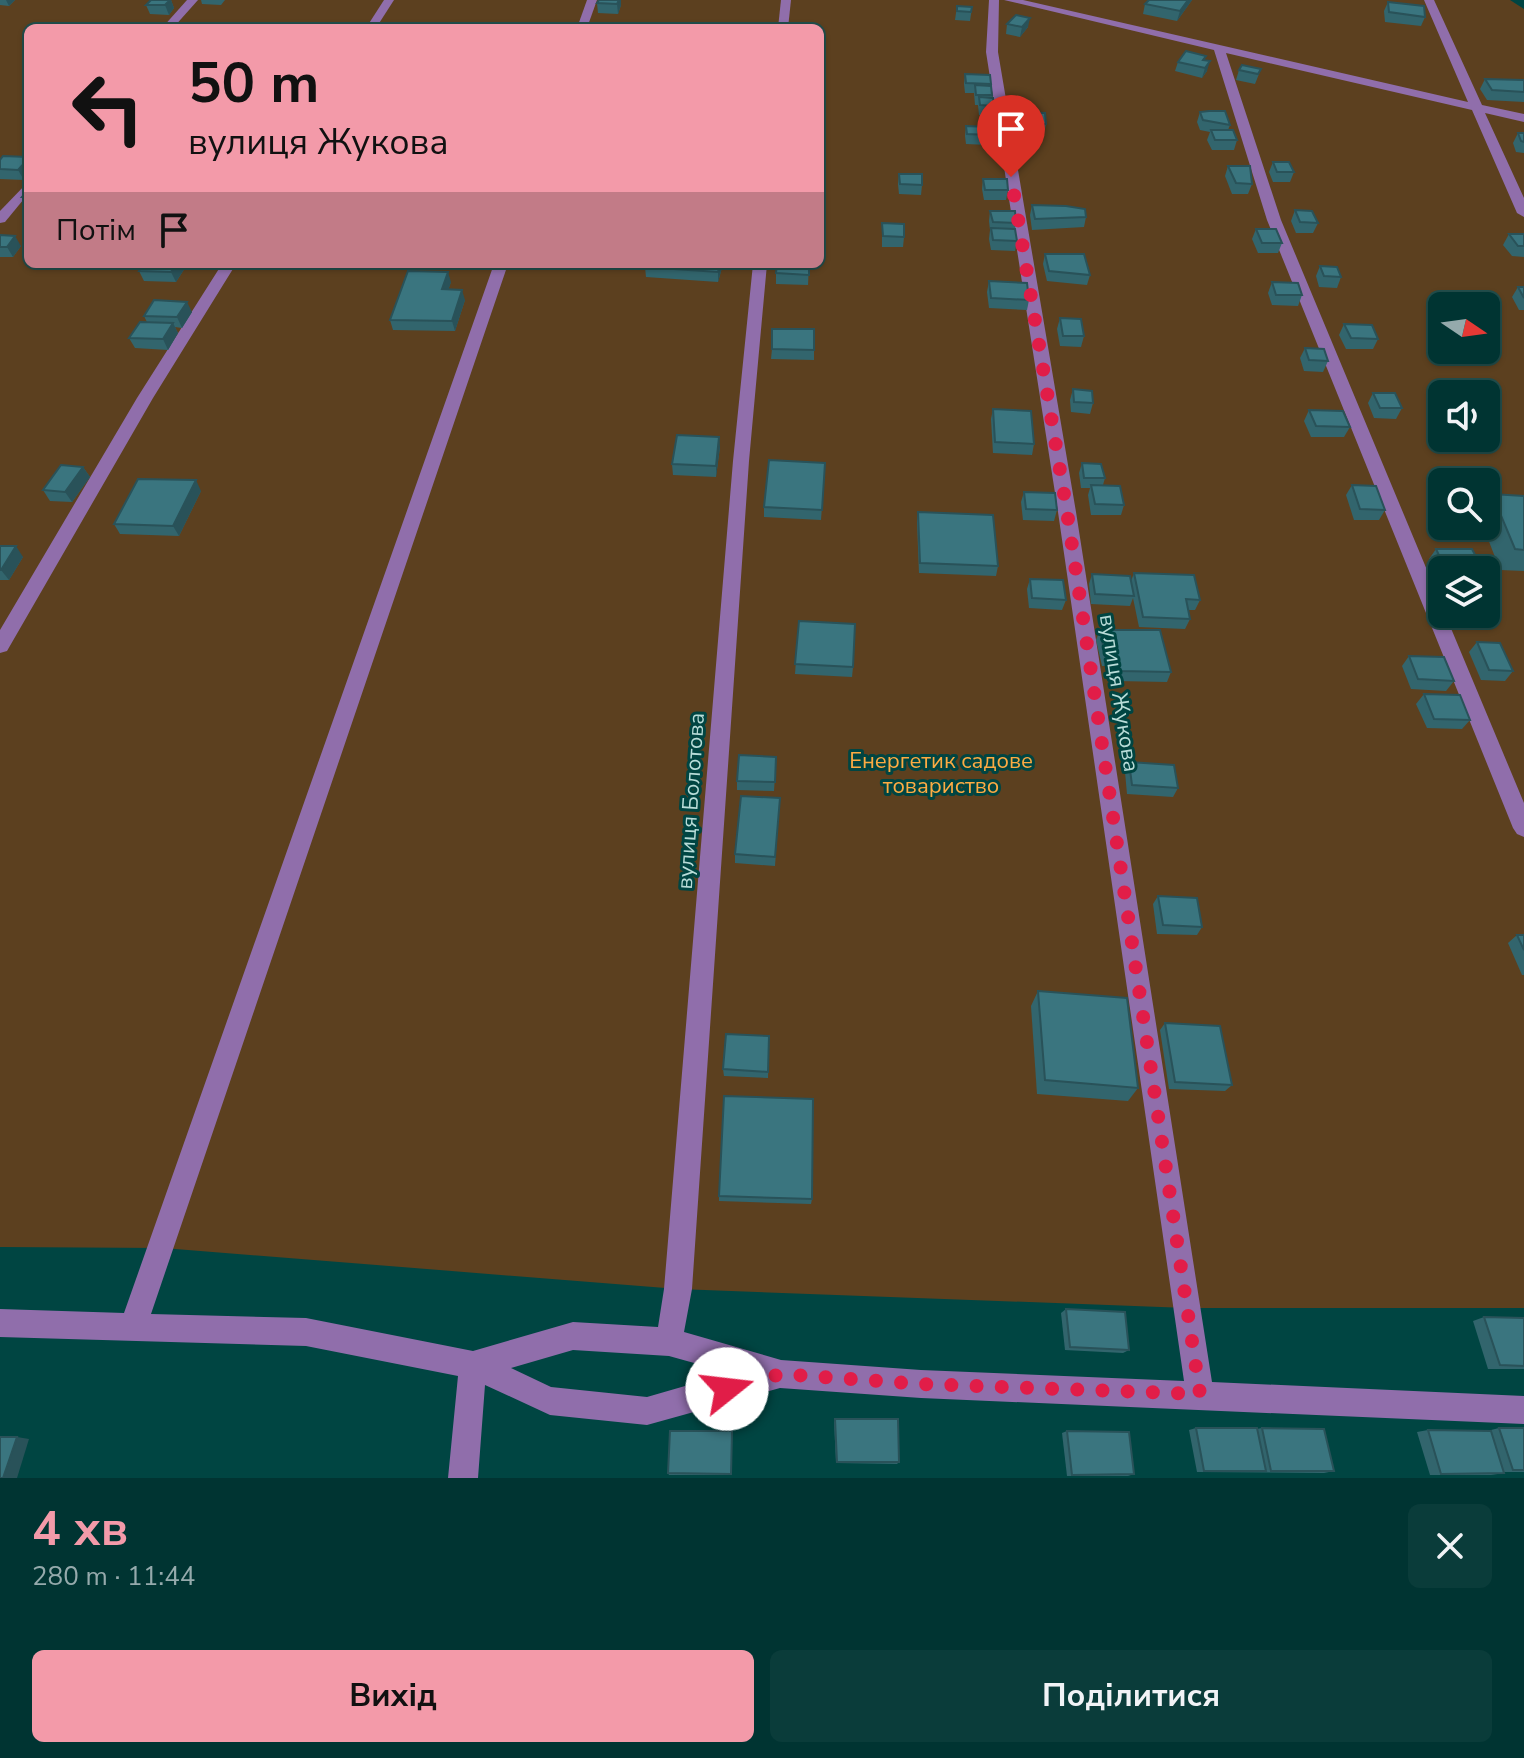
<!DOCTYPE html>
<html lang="uk">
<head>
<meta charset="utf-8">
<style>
	body { margin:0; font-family:"Nunito Sans",sans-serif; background:#0a3c3a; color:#f1f3f6; height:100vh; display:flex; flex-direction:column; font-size:30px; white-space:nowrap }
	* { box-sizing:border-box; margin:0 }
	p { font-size:26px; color:#95aaac }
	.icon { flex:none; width:44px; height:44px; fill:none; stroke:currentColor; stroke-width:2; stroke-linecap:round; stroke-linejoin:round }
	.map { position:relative; height:1478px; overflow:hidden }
	.sheet { display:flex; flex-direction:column; background:#003432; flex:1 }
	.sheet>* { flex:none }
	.guide { position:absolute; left:24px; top:24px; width:800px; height:244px; border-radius:12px; box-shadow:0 2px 6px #0004,0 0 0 2px #224f4d; background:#f39aa9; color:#111; overflow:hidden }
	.needle { width:52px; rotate:103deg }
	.tools { position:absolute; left:1428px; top:292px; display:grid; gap:16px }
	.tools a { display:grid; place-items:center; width:72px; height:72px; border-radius:12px; background:#003432; box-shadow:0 2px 6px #0004,0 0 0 2px #224f4d; font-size:40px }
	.pin { position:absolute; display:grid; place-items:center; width:68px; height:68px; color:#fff; margin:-82px -34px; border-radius:50% 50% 50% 0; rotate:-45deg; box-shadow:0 0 8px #0007 }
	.pin .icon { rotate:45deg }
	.me { position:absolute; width:88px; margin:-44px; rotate:74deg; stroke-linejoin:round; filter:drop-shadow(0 0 6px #0008) }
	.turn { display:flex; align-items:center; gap:28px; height:168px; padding:0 32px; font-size:36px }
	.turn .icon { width:104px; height:104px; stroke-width:2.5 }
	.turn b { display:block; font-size:56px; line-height:68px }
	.then { display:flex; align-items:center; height:76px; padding:0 32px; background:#0003; gap:16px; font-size:30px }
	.round { display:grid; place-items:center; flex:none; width:84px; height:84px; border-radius:12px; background:#0a3c3a }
	.headline { display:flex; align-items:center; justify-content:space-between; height:136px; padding:0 32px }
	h1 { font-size:48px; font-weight:700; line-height:60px; color:#f39aa9 }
	.cta { display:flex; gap:16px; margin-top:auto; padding:16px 32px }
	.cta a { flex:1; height:92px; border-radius:12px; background:#f39aa9; color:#111; font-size:32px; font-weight:700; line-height:92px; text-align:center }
	.cta a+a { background:#0a3c3a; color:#f1f3f6 }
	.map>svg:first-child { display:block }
</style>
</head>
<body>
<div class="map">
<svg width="1524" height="1478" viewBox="0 0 1524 1478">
	<rect width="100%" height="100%" fill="#004542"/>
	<path fill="#5c401f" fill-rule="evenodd" d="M0 0H1510L1524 9V1308H1187L678 1289 163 1248 0 1247ZM28 28H820V264H28ZM1442 306H1486V350H1442ZM1442 394H1486V438H1442ZM1442 482H1486V526H1442ZM1442 570H1486V614H1442Z"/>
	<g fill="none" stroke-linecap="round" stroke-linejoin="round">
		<g fill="#906eab" fill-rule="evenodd">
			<polygon points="187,0 198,0 173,28 162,28"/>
			<polygon points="384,0 394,0 376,28 366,28"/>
			<polygon points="587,0 597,0 587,28 577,28"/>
			<polygon points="781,0 791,0 788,28 778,28"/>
			<path d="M989 0H999L998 52 1076 512 1212 1382 1524 1396V1424L921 1398 780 1388 647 1425 550 1415 485 1385 478 1478H448L458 1376 306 1346 0 1337V1309L124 1313 494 264H508L151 1314 306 1318 473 1351 573 1322 658 1327 664 1289 733 461 753 264H767L749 461 692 1289 684 1332 781 1360 921 1370 1184 1381 1058 512 986 52ZM573 1350 669 1356 730 1373 647 1397 551 1387 511 1368Z"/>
			<polygon points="1004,0 1023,0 1468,102 1424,0 1434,0 1482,105 1524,114 1524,122 1485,113 1524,198 1524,217 1517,213 1472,110 1226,53 1281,220 1442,606 1442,614 1445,614 1524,803 1524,837 1517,834 1513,828 1267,220 1214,50"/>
			<polygon points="28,182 28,194 5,222 0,223 0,211"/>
			<polygon points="222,264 236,264 153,398 7,651 0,653 0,630 137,398"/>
		</g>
	</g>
	<g fill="#32656d">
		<polygon points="0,0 15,0 9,6 0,5"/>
		<polygon points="151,0 171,0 174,8 169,15 150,14 146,5"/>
		<polygon points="201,0 225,0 221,5 202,4"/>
		<polygon points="599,0 621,5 618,14 598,13 597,3"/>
		<polygon points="1192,0 1177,21 1143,14 1145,4"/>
		<polygon points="1388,2 1425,17 1421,26 1385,22 1384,11"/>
		<polygon points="957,6 972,7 970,21 955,20"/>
		<polygon points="1007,24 1028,27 1020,37 1006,34"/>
		<polygon points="1204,60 1207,71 1202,78 1175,71 1178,62"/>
		<polygon points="1261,69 1255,84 1236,80 1239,70"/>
		<polygon points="965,74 991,84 994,106 992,116 979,115 978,105 975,105 974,93 965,93 964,84"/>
		<polygon points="1485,79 1524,80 1524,102 1487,100 1480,89"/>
		<polygon points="1018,112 1046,124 1044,134 1017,133 1016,122"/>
		<polygon points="1200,112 1230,125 1228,130 1237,140 1234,150 1212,150 1207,140 1210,132 1200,130 1197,122"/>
		<polygon points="28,122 28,139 23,129"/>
		<polygon points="966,126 989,135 988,145 966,144 965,136"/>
		<polygon points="1518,133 1524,133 1524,153 1516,152 1513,143"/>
		<polygon points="28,157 24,180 0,179 0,160"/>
		<polygon points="1273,162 1294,172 1290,182 1273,182 1269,172"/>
		<polygon points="1228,166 1252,184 1248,194 1232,194 1225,176"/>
		<polygon points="899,174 922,185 921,195 899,194 898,184"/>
		<polygon points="983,179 1008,190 1006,200 984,200 982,189"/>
		<polygon points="28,190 28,208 22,197"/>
		<polygon points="1032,205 1086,217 1084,227 1032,230 1030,215"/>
		<polygon points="1295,210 1318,223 1313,233 1296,233 1291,221"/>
		<polygon points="990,211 1016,223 1015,229 1017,241 1015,251 991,250 989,239 990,230 989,221"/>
		<polygon points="882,223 904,237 903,247 882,247"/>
		<polygon points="1256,229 1282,243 1278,253 1258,253 1252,239"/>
		<polygon points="1509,234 1524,234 1524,257 1512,256 1503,245"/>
		<polygon points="0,235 21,246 13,257 0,257"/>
		<polygon points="1045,254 1090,275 1087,285 1047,281 1043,264"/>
		<polygon points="723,264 718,282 646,277 645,267"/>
		<polygon points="809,264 808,285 776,284 776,273"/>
		<polygon points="1320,266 1341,277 1337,288 1319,287 1316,276"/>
		<polygon points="185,268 176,282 144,281 139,271"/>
		<polygon points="989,281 1029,300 1027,310 989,308 987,292"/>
		<polygon points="451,282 448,290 465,300 455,331 393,330 390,320"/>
		<polygon points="1272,282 1302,295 1298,306 1272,305 1268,293"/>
		<polygon points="1518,287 1524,287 1524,310 1519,310 1512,297"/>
		<polygon points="192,312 182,328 175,327 178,333 168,350 135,348 129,338 147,322 144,316"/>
		<polygon points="1060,318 1084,336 1081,347 1060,346 1057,329"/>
		<polygon points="1344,324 1378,339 1373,349 1346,349 1339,335"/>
		<polygon points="1305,348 1328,361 1323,372 1304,371 1300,358"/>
		<polygon points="772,349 814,350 814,360 771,359"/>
		<polygon points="1073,389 1093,403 1090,414 1071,412 1070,400"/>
		<polygon points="1373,393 1402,408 1396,419 1374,418 1368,403"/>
		<polygon points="993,409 1034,444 1032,455 993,453 991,419"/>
		<polygon points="1309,410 1350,427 1344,437 1311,437 1304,421"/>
		<polygon points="720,447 716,477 673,475 672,464"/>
		<polygon points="825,463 821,520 764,517 764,507"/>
		<polygon points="1082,463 1105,478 1103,485 1124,505 1121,515 1091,515 1088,495 1090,488 1081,488 1079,473"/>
		<polygon points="83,467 90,477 72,502 50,501 43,490"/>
		<polygon points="1352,485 1385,510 1379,520 1354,520 1346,495"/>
		<polygon points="201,491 179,536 120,534 114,524"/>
		<polygon points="1024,492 1057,510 1054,521 1023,520 1021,502"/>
		<polygon points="1492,494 1524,496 1524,571 1500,570 1483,526 1486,526 1486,503"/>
		<polygon points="918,512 998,566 996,576 919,573 917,522"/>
		<polygon points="0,546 23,557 9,580 0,580"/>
		<polygon points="1436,549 1483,570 1442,570 1442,587 1429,559"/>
		<polygon points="1134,573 1200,600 1195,610 1188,610 1190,619 1185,629 1139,627 1133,598 1130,606 1091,604 1089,584 1092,574 1131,581"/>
		<polygon points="1030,579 1066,600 1062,610 1029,608 1027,589"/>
		<polygon points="799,621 853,667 852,677 795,674"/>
		<polygon points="1100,630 1171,672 1167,682 1116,681 1113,666 1102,666 1096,640"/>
		<polygon points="1477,642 1513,671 1505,681 1481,680 1469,652"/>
		<polygon points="1409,656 1454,681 1446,691 1411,689 1402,666"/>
		<polygon points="1424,694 1470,720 1462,729 1427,728 1416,704"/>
		<polygon points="776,757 774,791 737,790 737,781"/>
		<polygon points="1129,762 1178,788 1173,797 1127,794 1125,772"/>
		<polygon points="779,808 775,866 735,863 735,854"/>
		<polygon points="1158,896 1202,927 1197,935 1157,934 1153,904"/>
		<polygon points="1517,935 1524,935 1524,975 1522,975 1508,943"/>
		<polygon points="1038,991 1138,1088 1128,1101 1037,1094 1031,1006"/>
		<polygon points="1165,1023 1232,1085 1225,1091 1169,1089 1160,1030"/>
		<polygon points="769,1036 768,1078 724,1076 723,1069"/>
		<polygon points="719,1196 812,1199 811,1204 719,1201"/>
		<polygon points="1066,1309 1129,1350 1123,1353 1065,1350 1061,1313"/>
		<polygon points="1484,1317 1524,1318 1524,1369 1488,1369 1473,1321"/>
		<polygon points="835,1419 899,1462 897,1464 836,1463 834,1422"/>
		<polygon points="1196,1428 1257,1429 1262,1428 1334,1471 1324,1473 1197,1472 1189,1430"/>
		<polygon points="1499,1428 1524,1428 1524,1472 1503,1472 1504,1473 1491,1475 1430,1475 1417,1432 1428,1430 1487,1431"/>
		<polygon points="1067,1431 1134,1474 1128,1476 1067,1476 1062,1433"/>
		<polygon points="732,1433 732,1475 669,1475 668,1473"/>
	</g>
	<g fill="#295259">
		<polygon points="6,0 15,0 9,6"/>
		<polygon points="170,0 171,0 174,8 169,15 165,5"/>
		<polygon points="619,0 621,0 621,5 618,14 617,4"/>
		<polygon points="1188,0 1192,0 1177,21 1180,11"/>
		<polygon points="1030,18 1028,27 1020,37 1022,27"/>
		<polygon points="1210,61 1207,71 1202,78 1205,68"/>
		<polygon points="28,159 28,175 24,180 18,170"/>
		<polygon points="15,236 21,246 13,257 7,247"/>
		<polygon points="176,264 183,264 185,268 176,282 171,272"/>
		<polygon points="720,264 723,264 718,282 718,272"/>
		<polygon points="448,272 451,282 445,300 442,289"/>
		<polygon points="462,290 465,300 455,331 452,321"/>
		<polygon points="187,302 192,312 182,328 177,317"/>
		<polygon points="173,323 178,333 168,350 163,339"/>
		<polygon points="719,437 720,447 716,477 716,466"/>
		<polygon points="83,467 90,477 72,502 65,492"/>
		<polygon points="196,480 201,491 179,536 173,526"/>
		<polygon points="16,546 23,557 9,580 1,570"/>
		<polygon points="17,1437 29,1439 17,1478 3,1478"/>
	</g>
	<g fill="#3a757f" stroke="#295259" stroke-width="2">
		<polygon points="151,0 170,0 165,5 146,5"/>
		<polygon points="599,0 619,0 617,4 597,3"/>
		<polygon points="1149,0 1188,0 1180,11 1145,4"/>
		<polygon points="1388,2 1424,6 1425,17 1389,12"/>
		<polygon points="957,6 972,7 971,12 957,11"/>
		<polygon points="1016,15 1030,18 1022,27 1007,24"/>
		<polygon points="176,23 195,23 191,28 171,28"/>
		<polygon points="1186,51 1206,56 1203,60 1210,61 1205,68 1178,62"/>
		<polygon points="1242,65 1261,69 1258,74 1239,70"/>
		<polygon points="965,74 990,75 991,84 966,83"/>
		<polygon points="1485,79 1524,80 1524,92 1492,90"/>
		<polygon points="975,85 991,86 992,95 976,95"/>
		<polygon points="979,97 993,98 994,106 980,105"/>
		<polygon points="1209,111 1225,111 1230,125 1203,120 1200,112"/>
		<polygon points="1018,112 1045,113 1046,124 1019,123"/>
		<polygon points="966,126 989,127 989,135 967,134"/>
		<polygon points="1211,130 1233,130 1237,140 1215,140"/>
		<polygon points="1518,133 1524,133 1524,142 1521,141"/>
		<polygon points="3,156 28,157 28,159 18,170 0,169 0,160"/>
		<polygon points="1273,162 1289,162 1294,172 1277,172"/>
		<polygon points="1228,166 1250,166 1252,184 1236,183"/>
		<polygon points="899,174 922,174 922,185 900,184"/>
		<polygon points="983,179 1007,179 1008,190 985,190"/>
		<polygon points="28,190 28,197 22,197"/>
		<polygon points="1032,205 1066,206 1085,209 1086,217 1035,219"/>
		<polygon points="1295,210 1312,211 1318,223 1300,222"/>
		<polygon points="990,211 1015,211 1016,223 993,222"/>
		<polygon points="882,223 904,224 904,237 883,236"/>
		<polygon points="991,228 1015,229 1017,241 993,240"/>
		<polygon points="1256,229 1276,229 1282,243 1262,243"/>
		<polygon points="1509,234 1524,234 1524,246 1518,246"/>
		<polygon points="0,235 15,236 7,247 0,247"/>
		<polygon points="1045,254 1084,254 1090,275 1049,271"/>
		<polygon points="143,264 176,264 171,272 139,271"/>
		<polygon points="646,264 720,264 718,272 645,267"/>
		<polygon points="777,264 809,264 809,275 776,273"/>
		<polygon points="1320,266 1337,267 1341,277 1324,276"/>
		<polygon points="408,271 448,272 442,289 462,290 452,321 390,320"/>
		<polygon points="989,281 1027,283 1029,300 991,298"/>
		<polygon points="1272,282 1298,283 1302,295 1276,295"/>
		<polygon points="1518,287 1524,287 1524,298"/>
		<polygon points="154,300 187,302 177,317 144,316"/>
		<polygon points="1060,318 1081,319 1084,336 1063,336"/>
		<polygon points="140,322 173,323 163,339 129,338"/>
		<polygon points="1344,324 1372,325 1378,339 1351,338"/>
		<polygon points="772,329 814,329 814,350 772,349"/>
		<polygon points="1305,348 1324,349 1328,361 1309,360"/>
		<polygon points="1073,389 1092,391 1093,403 1074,402"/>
		<polygon points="1373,393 1395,393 1402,408 1380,408"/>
		<polygon points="993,409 1031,411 1034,444 995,442"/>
		<polygon points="1309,410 1343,411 1350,427 1316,426"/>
		<polygon points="677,435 719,437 716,466 672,464"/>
		<polygon points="769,460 825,463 822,510 764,507"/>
		<polygon points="1082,463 1101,464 1105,478 1084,478"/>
		<polygon points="61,465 83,467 65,492 43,490"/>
		<polygon points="138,479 196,480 173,526 114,524"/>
		<polygon points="1091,485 1120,486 1124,505 1095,504"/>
		<polygon points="1352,485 1376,486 1385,510 1360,509"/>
		<polygon points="1024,492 1055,493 1057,510 1026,509"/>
		<polygon points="1492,494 1524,496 1524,550 1515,549"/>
		<polygon points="918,512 993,515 998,566 920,563"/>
		<polygon points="0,546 16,546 1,570 0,570"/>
		<polygon points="1436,549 1472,549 1483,570 1446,570"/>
		<polygon points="1134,573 1194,575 1200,600 1186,599 1190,619 1143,617"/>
		<polygon points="1092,574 1130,576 1134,596 1095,594"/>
		<polygon points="1030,579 1063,580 1066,600 1032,598"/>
		<polygon points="799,621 855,624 853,667 795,664"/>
		<polygon points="1100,630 1160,630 1171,672 1120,671 1117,656 1105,656"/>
		<polygon points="1477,642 1500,643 1513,671 1489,670"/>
		<polygon points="1409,656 1444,657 1454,681 1418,679"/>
		<polygon points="1424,694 1460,695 1470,720 1434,719"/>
		<polygon points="739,755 776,757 775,782 737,781"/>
		<polygon points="1129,762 1174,765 1178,788 1132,785"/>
		<polygon points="741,796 780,798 775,857 735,854"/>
		<polygon points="1158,896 1197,898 1202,927 1163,925"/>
		<polygon points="1517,935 1524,935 1524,950"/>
		<polygon points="1038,991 1127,998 1138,1088 1045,1080"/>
		<polygon points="1165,1023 1220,1026 1232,1085 1175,1082"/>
		<polygon points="726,1034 769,1036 768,1072 723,1069"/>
		<polygon points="724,1096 813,1099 812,1199 719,1196"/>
		<polygon points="1066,1309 1125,1312 1129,1350 1070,1347"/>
		<polygon points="1484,1317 1524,1318 1524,1366 1500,1365"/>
		<polygon points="835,1419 898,1419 899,1462 837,1462"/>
		<polygon points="1196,1428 1257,1428 1266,1471 1204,1471"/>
		<polygon points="1262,1428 1324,1429 1334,1471 1271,1471"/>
		<polygon points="1499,1428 1524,1428 1524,1470 1513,1470"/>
		<polygon points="1428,1430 1491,1431 1504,1473 1441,1474"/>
		<polygon points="670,1431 732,1431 731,1474 668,1473"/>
		<polygon points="1067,1431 1129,1432 1134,1474 1072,1475"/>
		<polygon points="0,1437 17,1437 3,1478 0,1478"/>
	</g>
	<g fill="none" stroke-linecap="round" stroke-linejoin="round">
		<polyline stroke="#e11d48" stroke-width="14" stroke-dasharray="0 25.2" points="727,1389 781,1374 921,1384 1200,1394 1067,512 1011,177"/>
	</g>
	<g text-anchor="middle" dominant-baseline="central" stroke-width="6" stroke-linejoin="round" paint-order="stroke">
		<g font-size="22" fill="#b8dcd8" stroke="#004542">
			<text transform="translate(1119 693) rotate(81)">вулиця Жукова</text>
			<text transform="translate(691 801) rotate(-86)">вулиця Болотова</text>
		</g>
		<g font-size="22" fill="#fdab43" stroke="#004542">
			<text x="941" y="761">Енергетик садове<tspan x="941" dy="25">товариство</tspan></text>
		</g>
	</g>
</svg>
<div class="tools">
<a><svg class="needle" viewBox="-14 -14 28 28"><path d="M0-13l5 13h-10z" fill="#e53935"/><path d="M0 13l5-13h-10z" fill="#95aaac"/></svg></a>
<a><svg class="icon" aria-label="sound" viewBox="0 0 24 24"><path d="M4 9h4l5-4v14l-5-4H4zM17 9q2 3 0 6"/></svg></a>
<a><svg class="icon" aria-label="search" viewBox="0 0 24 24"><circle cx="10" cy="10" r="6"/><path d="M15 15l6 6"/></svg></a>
<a><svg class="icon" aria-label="layers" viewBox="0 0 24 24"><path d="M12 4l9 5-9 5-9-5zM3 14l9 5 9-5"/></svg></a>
</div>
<div class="pin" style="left:1011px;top:177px;background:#d93025"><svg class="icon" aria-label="arrive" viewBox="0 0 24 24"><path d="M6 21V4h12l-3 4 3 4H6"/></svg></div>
<svg class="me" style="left:727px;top:1389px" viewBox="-20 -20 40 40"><circle r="19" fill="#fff"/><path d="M0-13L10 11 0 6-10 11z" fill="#e11d48"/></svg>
<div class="guide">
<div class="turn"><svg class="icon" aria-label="left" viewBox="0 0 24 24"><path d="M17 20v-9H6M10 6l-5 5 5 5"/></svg><div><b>50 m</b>вулиця Жукова</div></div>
<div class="then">Потім<svg class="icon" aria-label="arrive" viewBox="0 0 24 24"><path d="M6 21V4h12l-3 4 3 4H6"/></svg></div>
</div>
</div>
<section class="sheet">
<div class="headline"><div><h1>4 хв</h1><p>280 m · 11:44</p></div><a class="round"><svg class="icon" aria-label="close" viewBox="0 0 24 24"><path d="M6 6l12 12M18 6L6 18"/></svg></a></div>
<div class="cta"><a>Вихід</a><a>Поділитися</a></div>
</section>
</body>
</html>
